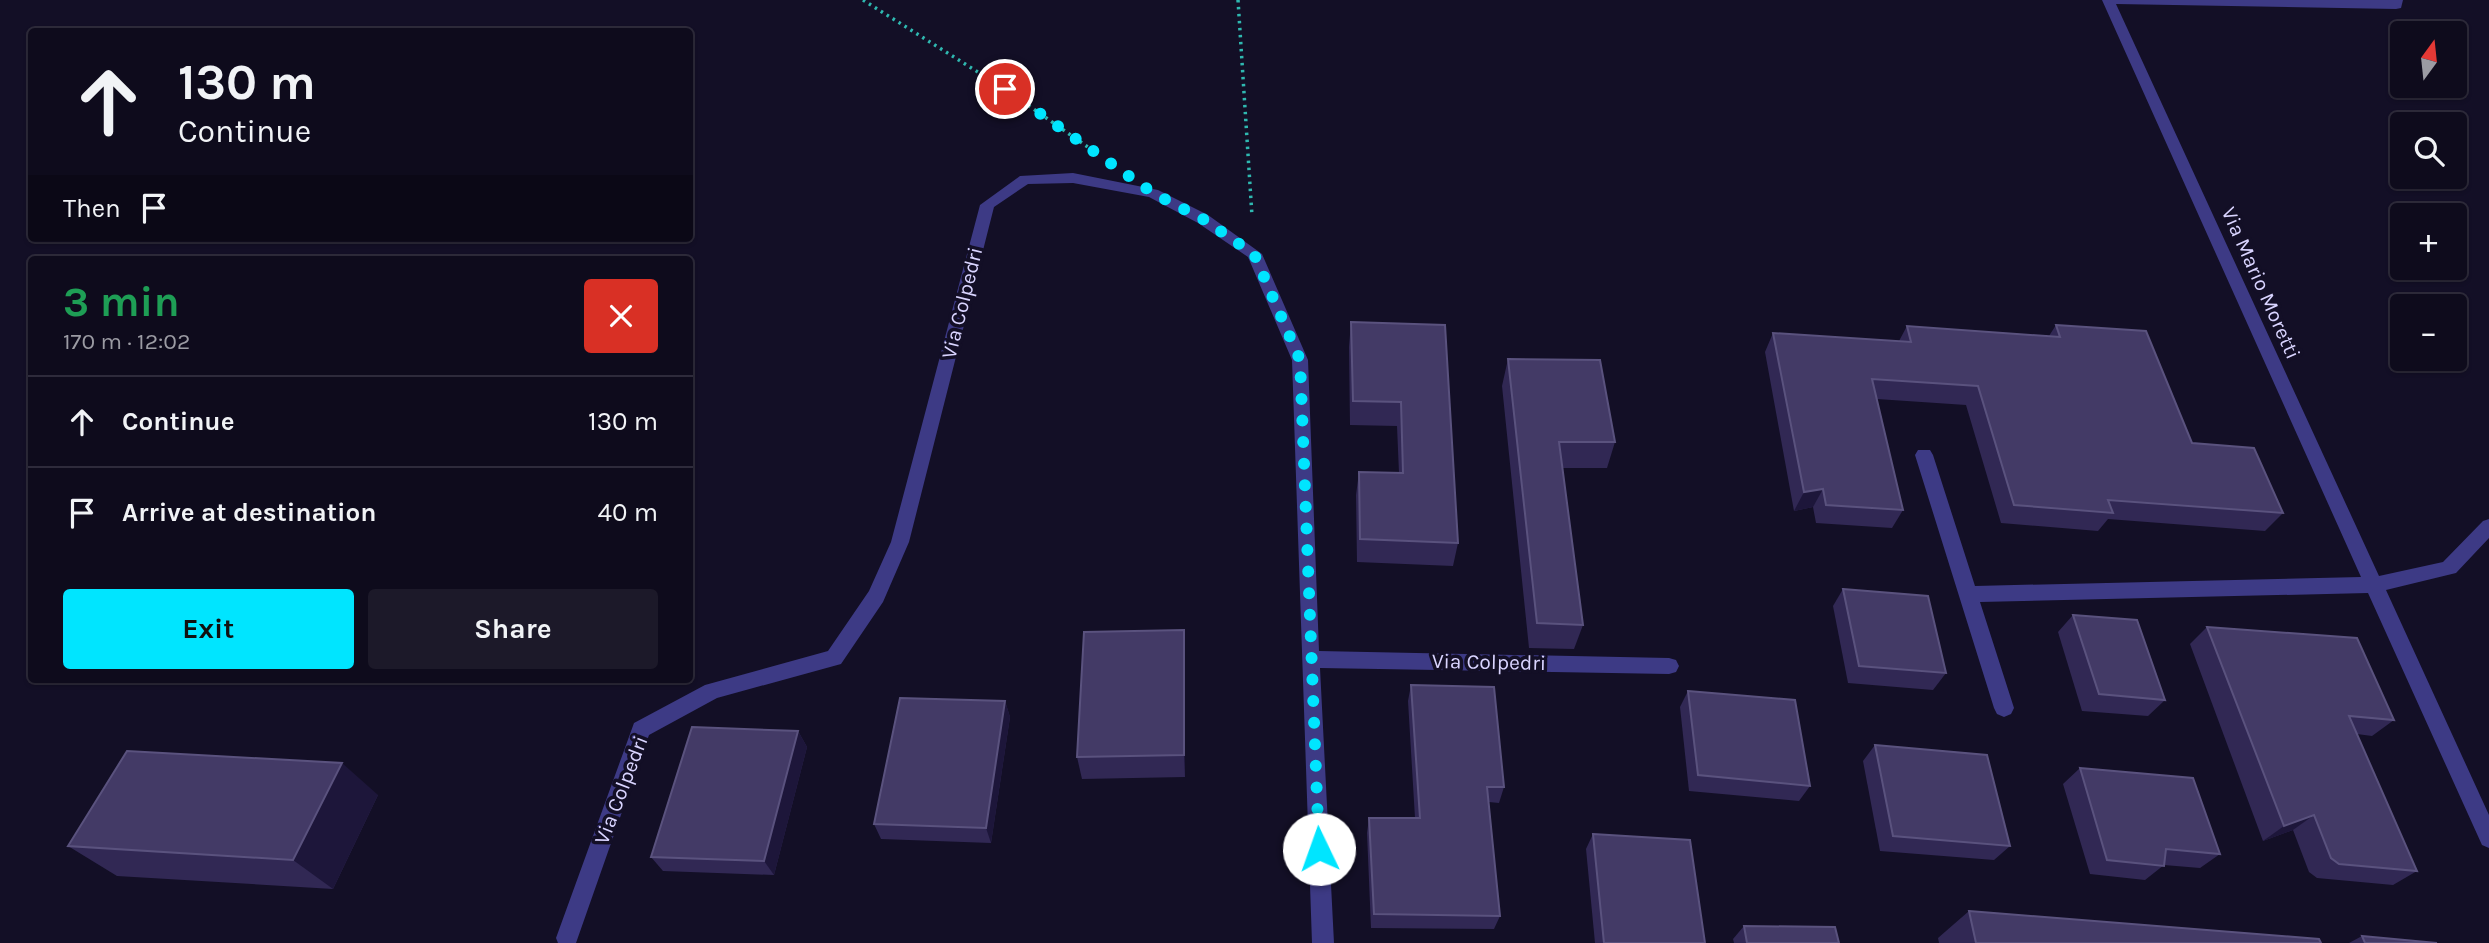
<!DOCTYPE html>
<html lang="en">
<head>
<meta charset="utf-8">
<style>
	body { margin:0; font-family:Karla,sans-serif; background:#1c1929; color:#f1f3f6; height:100vh; display:flex; flex-direction:column; font-size:26px; white-space:nowrap }
	* { box-sizing:border-box; margin:0 }
	p { font-size:23px; color:#9b9ba3 }
	.icon { flex:none; width:38px; height:38px; fill:none; stroke:currentColor; stroke-width:2; stroke-linecap:round; stroke-linejoin:round }
	.map { position:relative; flex:1; overflow:hidden }
	.panel { position:absolute; left:28px; top:256px; width:665px; height:427px; display:flex; flex-direction:column; background:#0e0b1c; border-radius:7px; box-shadow:0 2px 5px #0004,0 0 0 2px #2e2b3b }
	.panel>* { flex:none }
	.banner { position:absolute; left:28px; top:28px; width:665px; height:214px; border-radius:7px; box-shadow:0 2px 5px #0004,0 0 0 2px #2e2b3b; background:#0e0b1c; color:#f1f3f6; overflow:hidden }
	.needle { width:46px; rotate:15deg }
	.controls { position:absolute; left:2390px; top:21px; display:grid; gap:14px }
	.controls a { display:grid; place-items:center; width:77px; height:77px; border-radius:7px; background:#0e0b1c; box-shadow:0 2px 5px #0004,0 0 0 2px #2e2b3b; font-size:35px }
	.pin { position:absolute; display:grid; place-items:center; width:60px; height:60px; color:#fff; margin:-30px; border:4px solid #fff; border-radius:50%; box-shadow:0 2px 7px #0007 }
	.me { position:absolute; width:77px; margin:-38px; rotate:357deg; stroke-linejoin:round; filter:drop-shadow(0 0 5px #0008) }
	.turn { display:flex; align-items:center; gap:24px; height:147px; padding:0 35px; font-size:32px }
	.turn .icon { width:91px; height:91px; stroke-width:2.5 }
	.turn b { display:block; font-size:49px; line-height:60px }
	.then { display:flex; align-items:center; height:66px; padding:0 35px; background:#0003; gap:14px; font-size:26px }
	.round { display:grid; place-items:center; flex:none; width:74px; height:74px; border-radius:7px; background:#1c1929 }
	.headline { display:flex; align-items:center; justify-content:space-between; height:119px; padding:0 35px }
	h1 { font-size:42px; font-weight:700; line-height:52px; color:#1e9e55 }
	.button { display:flex; gap:14px; margin-top:auto; padding:14px 35px }
	.button a { flex:1; height:80px; border-radius:7px; background:#00e5ff; color:#111; font-size:28px; font-weight:700; line-height:80px; text-align:center }
	.button a+a { background:#1c1929; color:#f1f3f6 }
	ul { padding:0; list-style:none }
	li { display:flex; align-items:center; gap:21px; height:91px; padding:0 35px; border-top:2px solid #2e2b3b }
	li div { flex:1 }
	li b { display:block; font-size:26px }
	li em { font-style:normal }
	.map>svg:first-child { display:block }
</style>
</head>
<body>
<div class="map">
<svg width="2489" height="943" viewBox="0 0 2489 943">
	<rect width="100%" height="100%" fill="#130f26"/>
	<g fill="none" stroke-linecap="round" stroke-linejoin="round">
		<g stroke="#2fb8b0" stroke-width="3.5" stroke-dasharray="2.5 4.5" stroke-linecap="butt">
			<polyline points="863,0 1005,89 1092,150"/>
			<polyline points="1238,0 1252,216"/>
		</g>
		<g fill="#3d3a85" fill-rule="evenodd">
			<polygon points="2102,0 2403,0 2401,8 2396,9 2116,4 2379,576 2443,562 2483,521 2489,519 2489,538 2456,573 2386,590 2489,815 2489,848 2482,845 2368,593 1980,602 2014,708 2011,714 2004,717 1997,714 1994,708 1915,455 1918,450 1930,450 1933,455 1975,586 2361,577"/>
			<polygon points="1073,173 1158,190 1208,215 1262,254 1308,360 1319,651 1669,658 1676,660 1679,666 1676,672 1669,674 1320,668 1334,943 1312,943 1292,360 1248,257 1198,223 1149,197 1073,183 1028,184 994,207 909,542 883,602 841,664 717,698 649,735 576,943 558,943 556,938 634,723 705,685 828,651 869,591 891,542 980,205 1020,176"/>
		</g>
	</g>
	<g fill="#312854">
		<polygon points="1351,322 1445,325 1458,543 1453,566 1357,562 1356,495 1359,472 1399,473 1397,426 1350,425 1349,347"/>
		<polygon points="2056,325 2192,443 2283,513 2265,531 2108,519 2098,531 2001,523 1966,405 1877,399 1903,510 1892,528 1816,523 1813,507 1794,511 1765,352 1773,333 1899,341 1907,326 2049,336"/>
		<polygon points="1508,359 1615,442 1607,468 1562,468 1583,625 1574,649 1529,648 1502,386"/>
		<polygon points="1843,589 1946,673 1933,690 1848,683 1833,606"/>
		<polygon points="2073,615 2165,700 2148,716 2082,711 2058,632"/>
		<polygon points="2207,627 2394,720 2372,736 2357,734 2417,871 2393,885 2317,878 2309,872 2293,830 2263,841 2190,644"/>
		<polygon points="1184,630 1185,654 1185,777 1082,779 1077,757"/>
		<polygon points="1411,685 1504,787 1499,803 1489,802 1500,916 1494,929 1371,928 1367,833 1369,818 1415,818 1408,701"/>
		<polygon points="1688,691 1810,786 1799,801 1689,791 1680,707"/>
		<polygon points="1005,701 1010,717 991,843 881,839 874,824"/>
		<polygon points="798,731 807,747 774,875 663,871 651,857"/>
		<polygon points="1875,745 2010,846 1994,860 1880,851 1863,761"/>
		<polygon points="2080,768 2220,854 2200,868 2164,865 2145,880 2090,874 2063,784"/>
		<polygon points="378,795 333,889 117,876 68,846"/>
		<polygon points="1593,834 1705,943 1595,943 1586,849"/>
		<polygon points="1969,911 2321,943 1939,943 1938,938"/>
		<polygon points="1744,926 1839,943 1734,943 1733,939"/>
		<polygon points="2362,936 2437,943 2349,943"/>
	</g>
	<g fill="#1d163a">
		<polygon points="1823,489 1813,507 1794,511 1804,492"/>
		<polygon points="1184,630 1185,654 1185,777 1184,755"/>
		<polygon points="1005,701 1010,717 991,843 986,828"/>
		<polygon points="798,731 807,747 774,875 764,861"/>
		<polygon points="342,763 378,795 333,889 293,860"/>
		<polygon points="2314,815 2293,830 2263,841 2284,826"/>
	</g>
	<g fill="#433a66" stroke="#5a527e" stroke-width="2">
		<polygon points="1351,322 1445,325 1458,543 1360,539 1359,472 1403,473 1401,402 1353,401"/>
		<polygon points="2056,325 2146,331 2192,443 2254,448 2283,513 2108,500 2113,513 2014,505 1978,386 1872,379 1903,510 1826,505 1823,489 1804,492 1773,333 1911,342 1907,326 2060,337"/>
		<polygon points="1508,359 1600,360 1615,442 1559,442 1583,625 1537,623"/>
		<polygon points="1843,589 1928,596 1946,673 1859,666"/>
		<polygon points="2073,615 2137,620 2165,700 2099,694"/>
		<polygon points="2207,627 2357,638 2394,720 2349,716 2417,871 2339,864 2331,858 2314,815 2284,826"/>
		<polygon points="1184,630 1184,755 1077,757 1084,632"/>
		<polygon points="1411,685 1494,687 1504,787 1487,787 1500,916 1374,914 1369,818 1420,818"/>
		<polygon points="1688,691 1795,700 1810,786 1698,775"/>
		<polygon points="900,698 1005,701 986,828 874,824"/>
		<polygon points="692,727 798,731 764,861 651,857"/>
		<polygon points="1875,745 1987,755 2010,846 1893,836"/>
		<polygon points="127,751 342,763 293,860 68,846"/>
		<polygon points="2080,768 2193,778 2220,854 2166,849 2164,866 2107,860"/>
		<polygon points="1593,834 1690,840 1705,943 1604,943"/>
		<polygon points="1969,911 2319,939 2321,943 1976,943"/>
		<polygon points="1744,926 1835,927 1839,943 1747,943"/>
		<polygon points="2362,936 2437,943 2365,943"/>
	</g>
	<g fill="none" stroke-linecap="round" stroke-linejoin="round">
		<polyline stroke="#00e5ff" stroke-width="12" stroke-dasharray="0 21.6" points="1005,89 1153,193 1203,219 1254,254 1300,360 1319,849"/>
	</g>
	<g text-anchor="middle" dominant-baseline="central" stroke-width="7" stroke-linejoin="round" paint-order="stroke">
		<g font-size="21" fill="#d9d4ff" stroke="#130f26">
			<text transform="translate(2261 283) rotate(66)">Via Mario Moretti</text>
			<text transform="translate(962 303) rotate(-76)">Via Colpedri</text>
			<text transform="translate(1489 662) rotate(1)">Via Colpedri</text>
			<text transform="translate(621 790) rotate(-69)">Via Colpedri</text>
		</g>
	</g>
</svg>
<div class="controls">
<a><svg class="needle" viewBox="-14 -14 28 28"><path d="M0-13l5 13h-10z" fill="#e53935"/><path d="M0 13l5-13h-10z" fill="#9b9ba3"/></svg></a>
<a><svg class="icon" aria-label="search" viewBox="0 0 24 24"><circle cx="10" cy="10" r="6"/><path d="M15 15l6 6"/></svg></a>
<a>+</a>
<a>−</a>
</div>
<div class="pin" style="left:1005px;top:89px;background:#d93025"><svg class="icon" aria-label="arrive" viewBox="0 0 24 24"><path d="M6 21V4h12l-3 4 3 4H6"/></svg></div>
<svg class="me" style="left:1319px;top:849px" viewBox="-20 -20 40 40"><circle r="19" fill="#fff"/><path d="M0-13L10 11 0 6-10 11z" fill="#00e5ff"/></svg>
<div class="banner">
<div class="turn"><svg class="icon" aria-label="ahead" viewBox="0 0 24 24"><path d="M12 20V5M6 11l6-6 6 6"/></svg><div><b>130 m</b>Continue</div></div>
<div class="then">Then<svg class="icon" aria-label="arrive" viewBox="0 0 24 24"><path d="M6 21V4h12l-3 4 3 4H6"/></svg></div>
</div>
<section class="panel">
<div class="headline"><div><h1>3 min</h1><p>170 m · 12:02</p></div><a class="round" style="background:#d93025;color:#fff"><svg class="icon" aria-label="close" viewBox="0 0 24 24"><path d="M6 6l12 12M18 6L6 18"/></svg></a></div>
<ul>
<li><svg class="icon" aria-label="ahead" viewBox="0 0 24 24"><path d="M12 20V5M6 11l6-6 6 6"/></svg><div><b>Continue</b></div><em>130 m</em></li>
<li><svg class="icon" aria-label="arrive" viewBox="0 0 24 24"><path d="M6 21V4h12l-3 4 3 4H6"/></svg><div><b>Arrive at destination</b></div><em>40 m</em></li>
</ul>
<div class="button"><a>Exit</a><a>Share</a></div>
</section>
</div>
</body>
</html>
